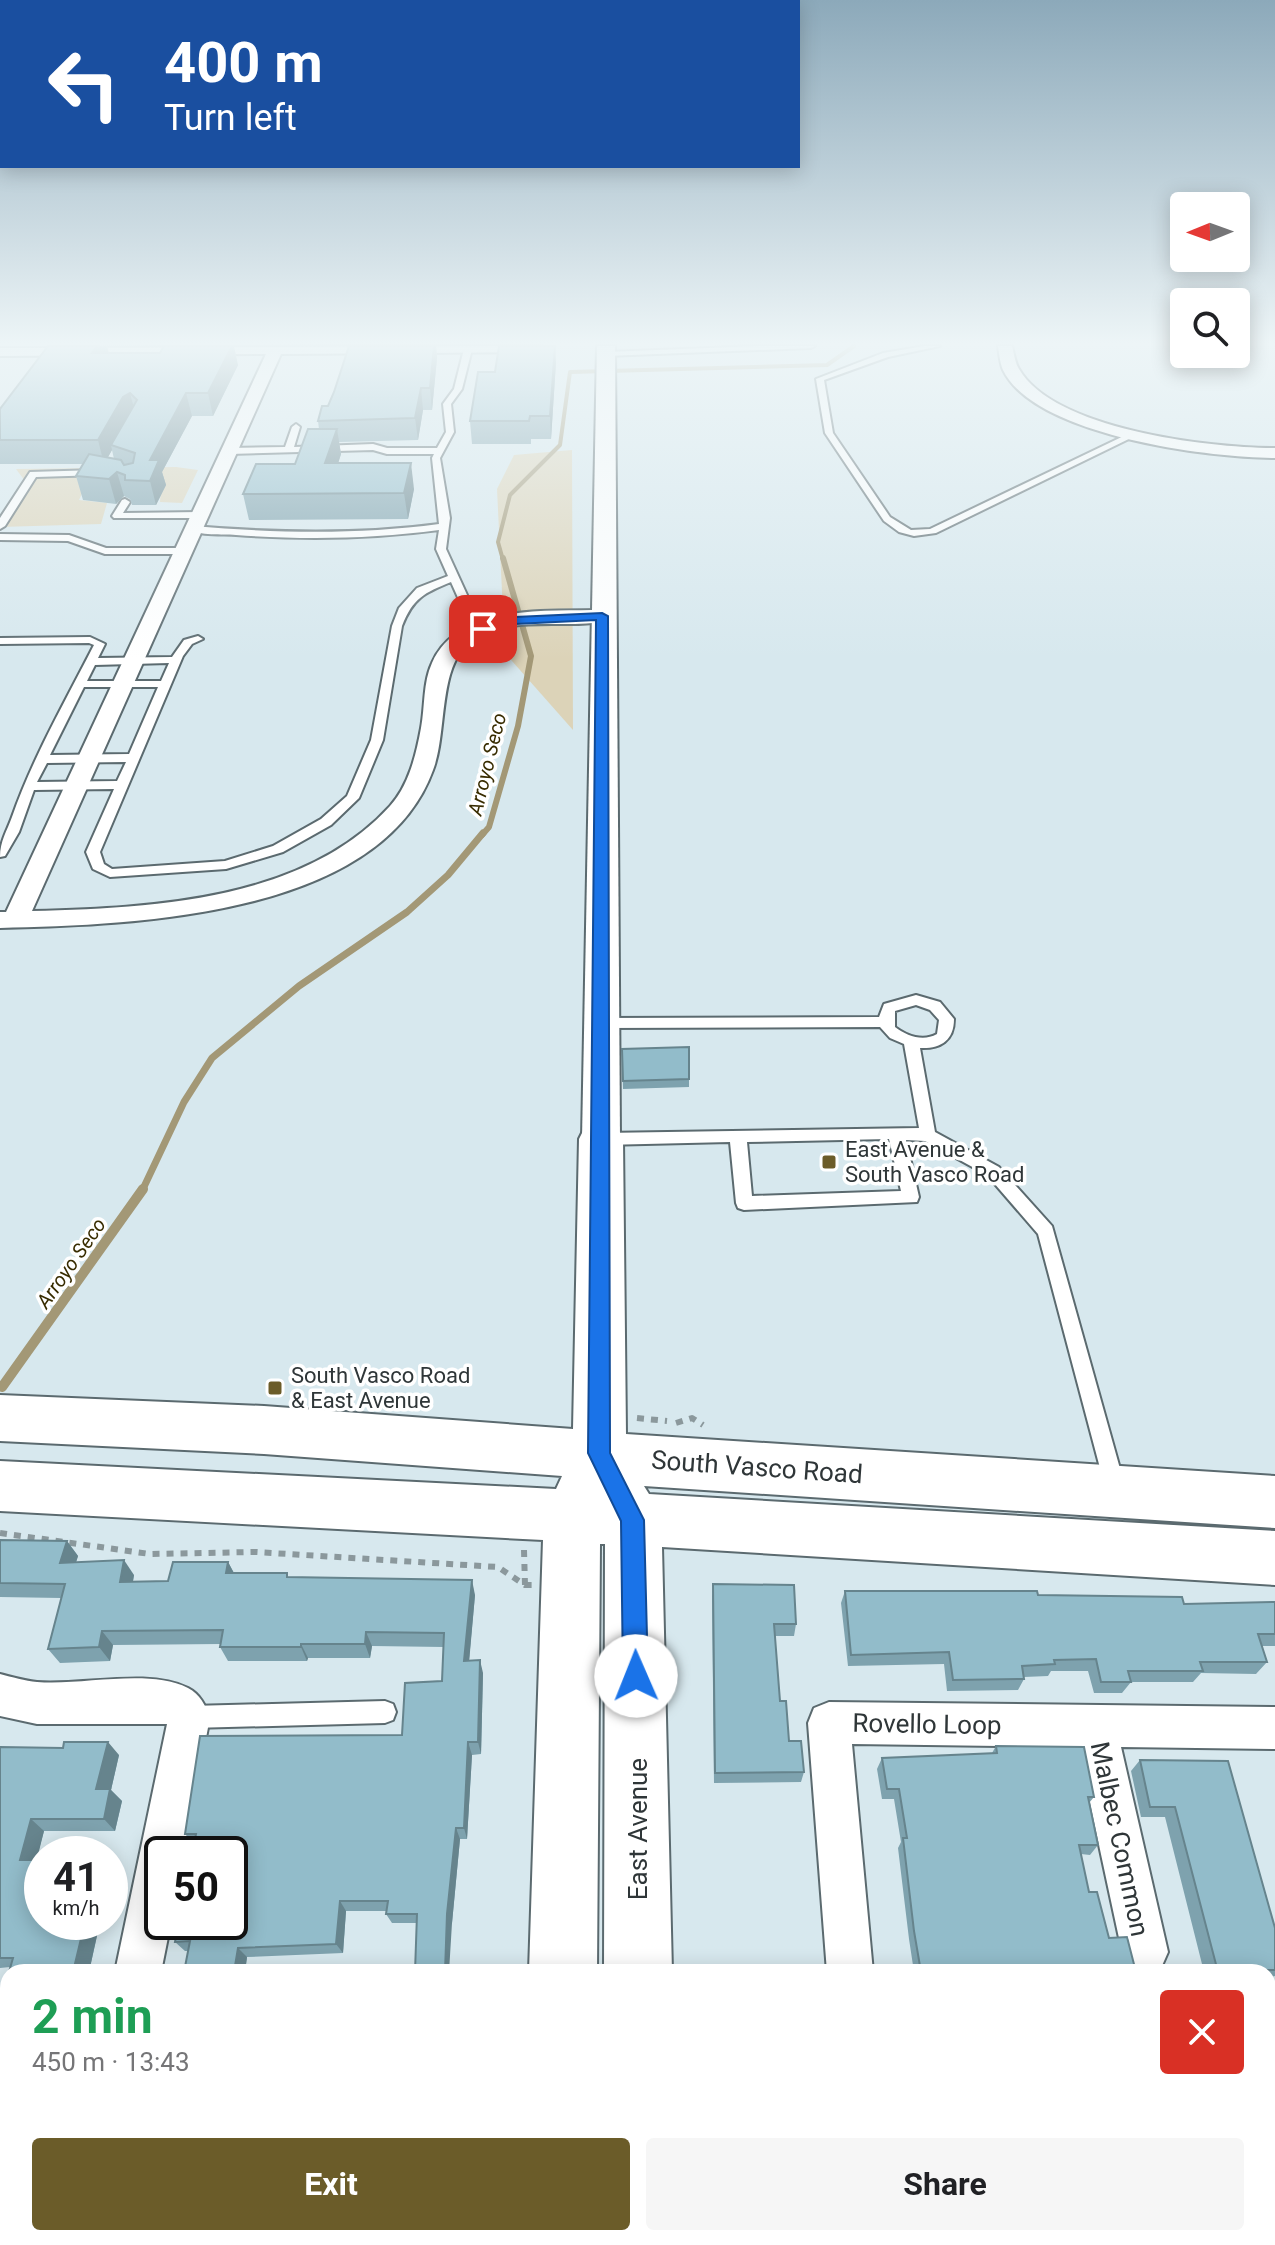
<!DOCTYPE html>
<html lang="en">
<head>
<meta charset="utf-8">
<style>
	body { margin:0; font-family:Roboto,sans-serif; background:#f6f6f6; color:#202124; height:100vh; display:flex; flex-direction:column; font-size:30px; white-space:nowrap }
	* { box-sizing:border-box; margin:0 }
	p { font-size:26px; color:#757577 }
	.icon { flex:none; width:44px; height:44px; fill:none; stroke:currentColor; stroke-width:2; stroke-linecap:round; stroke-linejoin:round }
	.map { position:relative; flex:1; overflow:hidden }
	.side { position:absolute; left:0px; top:1964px; width:1276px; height:282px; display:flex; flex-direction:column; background:#fff; border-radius:24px 24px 0 0; box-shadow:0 4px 20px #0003 }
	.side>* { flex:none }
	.hud { position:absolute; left:0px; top:0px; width:800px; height:168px; box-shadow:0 4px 20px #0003; background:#1a4fa0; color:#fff; overflow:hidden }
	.needle { width:52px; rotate:269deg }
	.tools { position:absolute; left:1170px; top:192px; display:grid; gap:16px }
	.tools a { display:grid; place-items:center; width:80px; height:80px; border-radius:8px; background:#fff; box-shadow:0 4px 20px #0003; font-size:40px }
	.speed { position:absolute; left:24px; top:1836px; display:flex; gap:16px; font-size:40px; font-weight:700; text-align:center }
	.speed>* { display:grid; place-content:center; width:104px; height:104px; border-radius:50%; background:#fff; box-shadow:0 4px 20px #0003; line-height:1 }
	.speed small { font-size:20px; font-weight:400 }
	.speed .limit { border:4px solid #111; border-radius:12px; background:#fff; color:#111 }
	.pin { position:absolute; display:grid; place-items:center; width:68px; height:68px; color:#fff; margin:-34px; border-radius:16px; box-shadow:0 4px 12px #0006 }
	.me { position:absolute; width:88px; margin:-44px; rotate:359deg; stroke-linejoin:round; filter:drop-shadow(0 0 6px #0008) }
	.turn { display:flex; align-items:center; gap:28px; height:168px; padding:0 32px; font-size:36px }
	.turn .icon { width:104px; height:104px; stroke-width:2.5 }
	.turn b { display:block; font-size:56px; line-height:68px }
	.round { display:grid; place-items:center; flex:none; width:84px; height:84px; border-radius:8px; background:#f6f6f6 }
	.headline { display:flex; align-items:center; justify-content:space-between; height:136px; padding:0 32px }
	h1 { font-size:48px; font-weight:700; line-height:60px; color:#1e9e55 }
	.button { display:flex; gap:16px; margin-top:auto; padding:16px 32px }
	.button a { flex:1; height:92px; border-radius:8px; background:#6b5c29; color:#fff; font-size:32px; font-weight:700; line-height:92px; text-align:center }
	.button a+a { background:#f6f6f6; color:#202124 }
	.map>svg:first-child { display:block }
</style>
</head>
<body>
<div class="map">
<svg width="1275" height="2245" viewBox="0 0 1275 2245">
	<rect width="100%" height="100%" fill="#d7e8ee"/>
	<g fill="#dcd3b8">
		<polygon points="572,450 573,730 505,653 497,489 514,455"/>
		<polygon points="176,467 198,470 182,503 160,502 161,487 86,485 79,500 107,503 101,524 0,527 28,485 16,469"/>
	</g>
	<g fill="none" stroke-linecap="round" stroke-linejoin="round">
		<polyline stroke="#a39876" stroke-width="4" points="503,560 498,542 510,495 560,445 570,372 827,365 854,346"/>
		<polyline stroke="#a39876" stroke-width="6" points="482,835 489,827 518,726 531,656 503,558"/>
		<polyline stroke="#a39876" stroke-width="7" points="142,1191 184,1102 212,1058 299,986 407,912 448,875 483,833"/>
		<polyline stroke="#a39876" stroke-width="10" points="2,1387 143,1189"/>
		<g stroke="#5b6a6f" stroke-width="4">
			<g id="service">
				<polygon points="758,346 815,346 811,348 606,356 602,354 606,352"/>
				<polygon points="925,346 940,346 888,357 824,380 833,433 890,517 911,530 930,529 1130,433 1137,435 936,533 914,536 899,532 884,521 825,433 816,379 883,353"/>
				<path d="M468 347 472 349 462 389 451 404 454 432 440 458 450 518 446 549 478 619 488 629 479 631 468 620 451 582C424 593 413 598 402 626L383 740 359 798 331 825 283 852 226 869 110 877 93 869 86 852 114 789 34 790 19 832 5 856 0 857C0 841 7 831 12 817 33 757 66 700 94 645L89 643 0 644V638L90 637 105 644 98 658 172 657 184 640 198 636 203 639 192 644 183 656 100 852 104 864 112 869 225 861 273 846 321 819 347 796 371 740 392 626 399 608 417 588 448 576 436 549 439 530C371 539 304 540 236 535 222 534 200 536 188 529L193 526C276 533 357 535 439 524L432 458 434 454H387L373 450 229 454 225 451 229 448 285 447 292 427 296 424 300 427 294 447 373 444 387 448H437L446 432 443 404 454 389 464 349ZM169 663 161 681H87L95 665ZM84 687H158L129 754 50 755ZM126 762 117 781 37 782 47 763Z"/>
				<polygon points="98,470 101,471 101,475 36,477 5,526 0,529 0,518 30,472"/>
				<polygon points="125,499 130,502 123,513 200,512 205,515 200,518 114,518 112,516 122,500"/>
				<polygon points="0,534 69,535 106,548 183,548 188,551 183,554 105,554 68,541 0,540"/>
				<path d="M916 995 940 1002 954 1019C954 1041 940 1049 920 1048L935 1132 999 1167 1052 1226 1124 1483 1121 1489 1114 1492 1107 1489 1104 1483 1038 1234 987 1175 925 1141 906 1140 919 1197 917 1202 744 1210 738 1208 736 1203 730 1142 603 1145 597 1143 595 1139 597 1135 603 1133 919 1128 904 1044 890 1038 880 1027 601 1028 594 1023 601 1018 879 1017 884 1004ZM916 1005 930 1010 939 1020 937 1034C923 1042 907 1036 895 1027V1011ZM889 1139 901 1191 752 1196 747 1142Z"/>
				<polygon points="385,1701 393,1704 396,1712 393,1720 385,1723 191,1728 183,1725 180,1717 183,1709 191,1706"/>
				<rect x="0" y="2010" width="8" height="26"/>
			</g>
		</g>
		<g stroke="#5b6a6f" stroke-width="4">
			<g id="minor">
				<path d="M541 346 540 351 535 352 281 354 32 911C151 908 304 901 390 806 409 785 416 755 421 728 425 707 423 682 432 663 457 604 549 611 602 610L609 612 612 616 609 620C565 631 513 613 472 641 437 664 448 732 433 770 379 918 130 925 0 928V912H6L266 354 0 356V348Z"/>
				<path d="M998 346H1012C1014 353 1015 363 1019 369 1054 430 1211 448 1275 448V458C1210 458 1035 436 1003 370 1000 363 999 353 998 346Z"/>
				<path d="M0 1674C12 1677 25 1681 37 1682 81 1686 148 1668 188 1688 200 1694 205 1705 210 1717L184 1854H162V1922H171L161 1972H115L167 1724H37L0 1716Z"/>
				<polygon points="829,1702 1275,1707 1275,1749 1121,1747 1168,1952 1161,1968 1153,1972 1129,1968 1122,1952 1078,1747 852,1744 873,1972 827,1972 808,1723 814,1708"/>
				<polygon points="1268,2208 1275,2208 1275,2245 1246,2245 1244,2238 1268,2238"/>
				<polygon points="60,2238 112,2238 111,2245 59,2245"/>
				<polygon points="850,2238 1155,2238 1152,2245 851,2245"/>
			</g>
		</g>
		<g stroke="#5b6a6f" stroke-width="4">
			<polygon id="tertiary" points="597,346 615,346 620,1139 615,1149 601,1153 587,1149 582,1139"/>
		</g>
		<g stroke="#5b6a6f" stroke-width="4">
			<g id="secondary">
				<polygon points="601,1122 617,1127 623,1139 626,1434 1275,1476 1275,1528 644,1486 649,1494 1275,1531 1275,1585 662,1547 672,1972 604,1972 605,1544 600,1544 597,1972 529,1972 543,1540 0,1511 0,1461 556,1489 562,1476 264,1454 0,1441 0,1395 264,1406 573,1429 579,1139 585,1127"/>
				<rect x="515" y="2238" width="76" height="7"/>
				<rect x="599" y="2238" width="76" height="7"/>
			</g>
		</g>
		<g stroke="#8b989c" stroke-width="6" stroke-dasharray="7 7" stroke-linecap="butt">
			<polyline points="637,1418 667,1421"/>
			<polyline points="676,1423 692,1418 703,1425"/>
			<polyline points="0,1533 150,1554 256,1552 498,1567 525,1585 532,1585"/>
			<polyline points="524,1550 525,1585"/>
		</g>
		<use href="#service" fill="#fff" fill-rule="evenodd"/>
		<use href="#minor" fill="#fff" fill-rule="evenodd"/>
		<use href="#tertiary" fill="#fff" fill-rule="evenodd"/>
		<use href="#secondary" fill="#fff" fill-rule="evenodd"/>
	</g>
	<g fill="#7ea2ae" fill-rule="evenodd">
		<polygon points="349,346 436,346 437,358 432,410 423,410 418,440 339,442 341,454 338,463 414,489 408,519 249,520 243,494 295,464 319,429 318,421 328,406 334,392"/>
		<path d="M109 353 238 365 213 416H192L162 472 166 485 156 505H132L130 499 124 496 116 504 83 500 76 476 83 464H0V409ZM112 450 114 459 108 457Z"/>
		<polygon points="556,362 551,439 531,439 531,444 472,444 470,421 495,372"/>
		<polygon points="622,1049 689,1079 689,1087 623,1089"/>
		<polygon points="0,1540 67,1541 78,1556 76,1562 134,1575 133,1582 168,1581 228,1562 234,1573 475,1595 469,1660 483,1673 481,1754 472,1755 467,1839 460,1839 452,1923 415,1972 417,1923 392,1923 386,1914 387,1911 346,1911 343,1953 247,1957 245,1972 184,1972 188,1951 185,1951 175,1942 194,1844 185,1834 402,1735 442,1681 444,1647 372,1646 370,1658 308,1658 307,1661 228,1661 220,1647 220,1644 113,1645 110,1661 60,1663 48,1649 61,1598 0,1597"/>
		<polygon points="713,1584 796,1624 794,1636 775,1636 780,1701 789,1741 804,1772 801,1782 714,1783 712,1597"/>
		<polygon points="845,1591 1038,1595 1184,1604 1275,1602 1275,1646 1262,1646 1267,1662 1256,1674 1201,1673 1193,1682 1131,1682 1122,1693 1094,1693 1088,1671 1051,1671 1048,1676 1024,1677 1024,1679 1018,1690 947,1691 944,1664 848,1666 841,1603"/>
		<polygon points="996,1746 1094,1797 1089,1803 1098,1845 1090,1855 1081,1854 1089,1892 1109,1938 1136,1972 914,1972 909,1939 898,1848 901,1842 894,1799 882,1799 877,1769 882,1758 992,1753"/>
		<polygon points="0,1747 119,1755 111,1790 122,1801 115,1831 44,1831 36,1860 100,1922 89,1972 9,1972 10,1967 0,1968"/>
		<polygon points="1140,1760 1275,1928 1275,1976 1270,1977 1275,1996 1275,2124 1268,2124 1268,1972 1204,1972 1165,1817 1141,1817 1131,1771"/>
		<rect x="0" y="2056" width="8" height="112"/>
	</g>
	<g fill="#66848d">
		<polygon points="97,346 107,346 110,358 92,353"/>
		<polygon points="232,346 234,346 238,365 213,416 208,393"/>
		<polygon points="434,346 436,346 437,358 432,410 430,388"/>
		<polygon points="555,346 556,362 551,439 550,416"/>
		<polygon points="421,388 423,410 418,440 415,418"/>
		<polygon points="130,393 136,416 111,445 112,450 104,464 98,440 123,397"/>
		<polygon points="186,393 192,416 162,472 166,485 156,505 150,481 150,460"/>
		<polygon points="337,429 341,454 330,489 325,463"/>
		<polygon points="411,463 414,489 408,519 404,493"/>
		<polygon points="117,472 124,496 116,504 109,479"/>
		<polygon points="67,1541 78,1556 71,1578 60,1563"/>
		<polygon points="124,1560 134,1575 130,1596 120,1582"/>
		<polygon points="228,1562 236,1577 226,1573"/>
		<polygon points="472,1580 475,1595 468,1674 464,1661"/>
		<polygon points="102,1631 113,1645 110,1661 99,1647"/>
		<polygon points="366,1632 372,1646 370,1658 365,1644"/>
		<polygon points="301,1644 308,1658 307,1661 301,1647"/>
		<polygon points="480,1660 483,1673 481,1754 478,1742"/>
		<polygon points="108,1742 119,1755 111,1790 122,1801 115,1831 104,1819 96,1789"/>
		<polygon points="468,1742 472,1755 467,1839 464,1828"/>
		<polygon points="31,1819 44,1831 34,1871 20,1860"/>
		<polygon points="456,1828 460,1839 452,1923 449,1972 445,1972 447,1914"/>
		<polygon points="340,1901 346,1911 343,1953 336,1944"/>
		<polygon points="85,1922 100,1922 89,1972 73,1972"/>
		<polygon points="238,1948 247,1957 245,1972 234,1972"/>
		<polygon points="11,2238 30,2238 29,2245 10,2245"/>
		<rect x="440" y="2238" width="5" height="7"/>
	</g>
	<g fill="#92bcca" stroke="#66848d" stroke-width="2">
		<polygon points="48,346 97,346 92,353 160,353 164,346 232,346 208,393 186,393 150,460 159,460 150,481 125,480 125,475 117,472 109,479 76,476 89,454 121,460 124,465 133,463 135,453 111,445 137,400 130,393 123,397 98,440 0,440 0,409"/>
		<polygon points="349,346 434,346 430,388 421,388 415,418 318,421 322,406 328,406 334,392"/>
		<polygon points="499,346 555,346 550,416 530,416 529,421 470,421 478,372 495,372"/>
		<polygon points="308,429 337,429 325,463 411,463 404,493 243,494 256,464 295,464"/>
		<polygon points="689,1047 689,1079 623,1081 622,1049"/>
		<polygon points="0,1540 67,1541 60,1563 124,1560 120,1582 168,1581 173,1562 228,1562 226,1573 287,1573 287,1577 472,1580 464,1661 480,1660 478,1742 468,1742 464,1828 456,1828 447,1914 445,1972 414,1972 415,1972 417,1914 386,1914 388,1901 340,1901 336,1944 238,1948 234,1972 184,1972 190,1941 175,1942 179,1922 230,1922 230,1854 192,1854 196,1834 185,1834 200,1736 402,1735 405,1683 442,1681 444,1633 366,1632 365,1644 301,1644 301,1647 220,1647 223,1630 102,1631 99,1647 48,1649 65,1584 0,1583"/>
		<polygon points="713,1584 794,1585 796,1624 774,1624 780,1701 786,1701 789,1741 801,1741 804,1772 715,1773"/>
		<polygon points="845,1591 1037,1591 1038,1595 1182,1597 1184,1604 1275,1602 1275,1634 1258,1634 1267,1662 1200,1662 1203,1671 1128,1671 1131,1682 1101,1682 1096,1659 1054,1660 1055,1664 1022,1666 1024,1679 953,1680 949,1652 851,1655"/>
		<polygon points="64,1742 108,1742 96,1789 110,1789 104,1819 31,1819 20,1860 42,1860 42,1922 85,1922 73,1972 9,1972 13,1958 0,1958 0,1747 63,1748"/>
		<polygon points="996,1746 1084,1747 1094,1797 1088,1797 1098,1845 1079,1845 1089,1892 1097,1892 1109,1938 1127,1937 1136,1972 921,1972 914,1931 903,1838 907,1838 899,1789 887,1789 882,1758 997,1753"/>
		<polygon points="1140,1760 1228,1761 1275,1928 1275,1970 1268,1970 1275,1996 1275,2119 1272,2119 1268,2104 1268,1972 1218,1972 1175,1807 1150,1807"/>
		<rect x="0" y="2056" width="8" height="107"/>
		<polygon points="0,2215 8,2215 8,2238 11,2238 10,2245 0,2245"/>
		<polygon points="136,2238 440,2238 440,2245 135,2245"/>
	</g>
	<linearGradient id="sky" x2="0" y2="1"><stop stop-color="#8ca9ba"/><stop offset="0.52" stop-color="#edf5f7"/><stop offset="1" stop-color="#edf5f7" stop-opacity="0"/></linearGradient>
	<rect width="1275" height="660" fill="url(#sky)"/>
	<polygon fill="#1a73e8" stroke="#114b97" stroke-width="2" points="602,613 608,616 610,1453 644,1520 648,1676 645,1684 636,1688 627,1684 623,1676 621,1521 588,1453 596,620 515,624 483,633 477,629 515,617"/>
	<g fill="#6b5c29" stroke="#fff" stroke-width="3">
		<rect x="821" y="1154" width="16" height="16" rx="4"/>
		<rect x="267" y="1380" width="16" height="16" rx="4"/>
	</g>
	<g text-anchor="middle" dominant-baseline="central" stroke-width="7" stroke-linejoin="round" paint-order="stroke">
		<g font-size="20" font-style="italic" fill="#382c00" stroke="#fff">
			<text transform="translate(487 764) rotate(-76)">Arroyo Seco</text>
			<text transform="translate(71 1263) rotate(-55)">Arroyo Seco</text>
		</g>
		<g font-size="22" fill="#2f3638" stroke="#fff" text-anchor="start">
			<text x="845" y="1149">East Avenue &amp;<tspan x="845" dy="25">South Vasco Road</tspan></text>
			<text x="291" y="1375">South Vasco Road<tspan x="291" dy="25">&amp; East Avenue</tspan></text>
		</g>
		<g font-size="26" fill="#2f3638" stroke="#fff">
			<text transform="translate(757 1467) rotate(4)">South Vasco Road</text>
			<text transform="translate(927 1724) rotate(1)">Rovello Loop</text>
			<text transform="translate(638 1829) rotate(-90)">East Avenue</text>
			<text transform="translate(1120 1839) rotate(78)">Malbec Common</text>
		</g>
	</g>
</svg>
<div class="tools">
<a><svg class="needle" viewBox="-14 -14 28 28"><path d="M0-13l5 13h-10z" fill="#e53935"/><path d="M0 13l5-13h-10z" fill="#757577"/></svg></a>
<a><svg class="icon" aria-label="search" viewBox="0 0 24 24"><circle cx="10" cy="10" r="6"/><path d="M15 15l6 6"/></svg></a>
</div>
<div class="speed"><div>41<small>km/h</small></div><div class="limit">50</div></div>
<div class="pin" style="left:483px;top:629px;background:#d93025"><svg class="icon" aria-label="arrive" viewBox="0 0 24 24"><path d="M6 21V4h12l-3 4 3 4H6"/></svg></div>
<svg class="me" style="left:636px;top:1676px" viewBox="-20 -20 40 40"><circle r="19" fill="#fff"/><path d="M0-13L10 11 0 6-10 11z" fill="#1a73e8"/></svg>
<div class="hud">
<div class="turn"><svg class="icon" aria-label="left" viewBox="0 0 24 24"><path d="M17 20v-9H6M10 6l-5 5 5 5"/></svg><div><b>400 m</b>Turn left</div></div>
</div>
<section class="side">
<div class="headline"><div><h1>2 min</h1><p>450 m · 13:43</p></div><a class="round" style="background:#d93025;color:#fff"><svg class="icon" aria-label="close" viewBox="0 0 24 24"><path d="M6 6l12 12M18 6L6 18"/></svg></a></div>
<div class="button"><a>Exit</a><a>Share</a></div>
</section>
</div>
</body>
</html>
